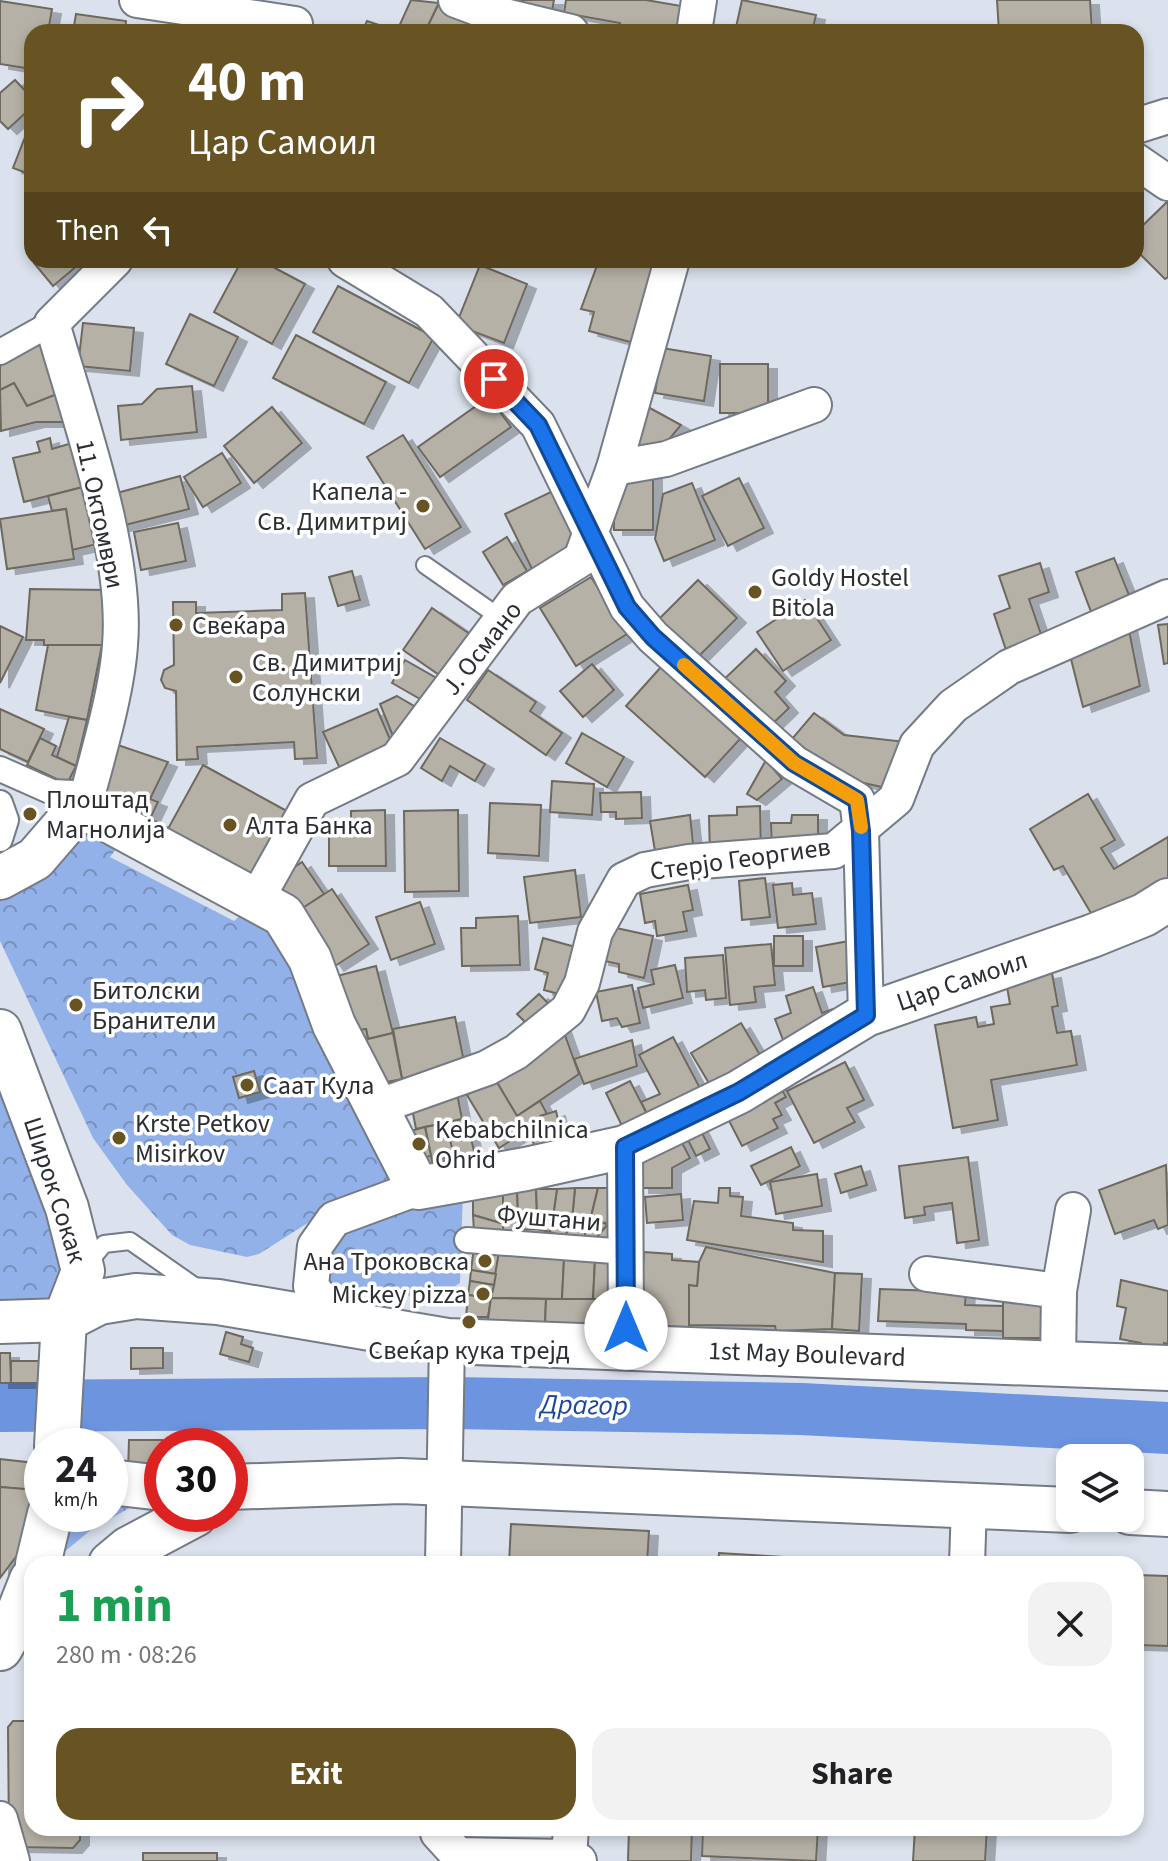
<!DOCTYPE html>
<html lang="en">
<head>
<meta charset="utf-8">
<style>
	body { margin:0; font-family:"Source Sans 3",sans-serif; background:#f2f2f2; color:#202124; height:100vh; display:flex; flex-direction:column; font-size:30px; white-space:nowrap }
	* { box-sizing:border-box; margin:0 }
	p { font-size:26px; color:#757577 }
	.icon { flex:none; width:44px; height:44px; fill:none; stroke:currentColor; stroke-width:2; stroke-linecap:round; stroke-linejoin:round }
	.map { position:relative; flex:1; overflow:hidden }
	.panel { position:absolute; left:24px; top:1556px; width:1120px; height:280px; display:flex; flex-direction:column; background:#fff; border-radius:24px; box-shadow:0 4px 12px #0003 }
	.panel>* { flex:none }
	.guide { position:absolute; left:24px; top:24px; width:1120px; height:244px; border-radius:24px; box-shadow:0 4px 12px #0003; background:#685322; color:#fff; overflow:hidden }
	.tools { position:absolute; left:1056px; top:1444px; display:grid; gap:16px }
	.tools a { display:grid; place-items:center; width:88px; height:88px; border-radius:16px; background:#fff; box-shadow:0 4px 12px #0003; font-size:40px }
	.speed { position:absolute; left:24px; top:1428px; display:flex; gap:16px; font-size:40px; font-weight:700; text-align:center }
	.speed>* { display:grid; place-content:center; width:104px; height:104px; border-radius:50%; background:#fff; box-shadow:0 4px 12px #0003; line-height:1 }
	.speed small { font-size:20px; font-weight:400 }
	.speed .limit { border:12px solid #d22; background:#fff; color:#111 }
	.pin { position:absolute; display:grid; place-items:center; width:68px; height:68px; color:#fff; margin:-34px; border:4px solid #fff; border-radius:50%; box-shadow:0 2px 8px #0007 }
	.me { position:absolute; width:88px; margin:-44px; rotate:0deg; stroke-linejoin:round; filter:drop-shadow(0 0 6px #0008) }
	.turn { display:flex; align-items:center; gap:28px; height:168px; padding:0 32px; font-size:36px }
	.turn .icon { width:104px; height:104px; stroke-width:2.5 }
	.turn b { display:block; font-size:56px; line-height:68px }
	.then { display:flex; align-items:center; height:76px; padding:0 32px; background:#0003; gap:16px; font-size:30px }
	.round { display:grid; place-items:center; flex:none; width:84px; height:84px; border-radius:24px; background:#f2f2f2 }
	.headline { display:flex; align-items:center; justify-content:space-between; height:136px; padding:0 32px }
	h1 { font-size:48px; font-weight:700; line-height:60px; color:#1e9e55 }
	.cta { display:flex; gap:16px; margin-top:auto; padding:16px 32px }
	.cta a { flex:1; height:92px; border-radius:24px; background:#685322; color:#fff; font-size:32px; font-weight:700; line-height:92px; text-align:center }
	.cta a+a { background:#f2f2f2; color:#202124 }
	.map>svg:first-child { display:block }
</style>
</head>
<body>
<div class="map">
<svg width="1168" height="1861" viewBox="0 0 1168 1861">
	<defs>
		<pattern id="grass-tufts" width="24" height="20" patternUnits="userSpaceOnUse" patternTransform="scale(2)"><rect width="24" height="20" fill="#92b1e9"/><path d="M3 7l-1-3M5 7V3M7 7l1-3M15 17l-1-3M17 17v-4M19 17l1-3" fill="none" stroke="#7790bd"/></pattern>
		<pattern id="park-crowns" width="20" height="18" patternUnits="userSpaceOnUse" patternTransform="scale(2)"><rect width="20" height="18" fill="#92b1e9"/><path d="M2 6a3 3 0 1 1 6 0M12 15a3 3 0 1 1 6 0" fill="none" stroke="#7790bd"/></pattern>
		<filter id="shadow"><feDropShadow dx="9" dy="5" stdDeviation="0" flood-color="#0004"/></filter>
	</defs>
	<rect width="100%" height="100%" fill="#dbe2ed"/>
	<polygon fill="url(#grass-tufts)" points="110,1495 142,1501 92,1529 51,1563 62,1514 110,1514"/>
	<g fill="url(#park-crowns)">
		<polygon points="83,828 119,845 110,857 234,921 255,902 414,1186 317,1217 259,1254 247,1257 190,1245 172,1235 127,1185 93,1138 0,941 0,899 60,860"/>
		<polygon points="0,1031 67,1208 64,1320 0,1322"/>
		<polygon points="463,1190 460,1283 447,1291 442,1301 315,1280 325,1232"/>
	</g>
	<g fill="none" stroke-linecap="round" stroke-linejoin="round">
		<polyline stroke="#6c94df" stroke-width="52" points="0,1406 451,1403 801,1409 1168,1428"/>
	</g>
	<g fill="#b6b1a6" stroke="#6d695f" stroke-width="2" filter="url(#shadow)">
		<polygon points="411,0 439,3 425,32 362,32 367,21 397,31"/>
		<polygon points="510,0 554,0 550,22"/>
		<polygon points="566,0 646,0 693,8 689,32 619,32 620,23 564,13"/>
		<polygon points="742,0 816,15 812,32 735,32"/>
		<polygon points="997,0 1090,0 1092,32 999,32"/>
		<polygon points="0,1 52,9 48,32 32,32 32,69 0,64"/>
		<polygon points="439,3 479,19 473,32 425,32"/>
		<polygon points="76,14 126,21 125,32 73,32"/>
		<polygon points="832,25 883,32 831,32"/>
		<polygon points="15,80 32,98 32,107 8,129 0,121 0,93"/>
		<polygon points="32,119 32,175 13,168"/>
		<polygon points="1168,201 1168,277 1165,279 1136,250 1136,232"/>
		<polygon points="39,260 84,260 53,286 34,263"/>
		<polygon points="242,260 260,260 305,284 272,344 214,312"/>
		<polygon points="599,260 672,260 649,347 589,331 594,312 581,309"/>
		<polygon points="480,265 527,284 504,343 456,325"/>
		<polygon points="338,286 434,337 409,383 313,332"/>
		<polygon points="190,314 238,337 214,386 166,364"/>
		<polygon points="83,323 134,328 130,371 78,366"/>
		<polygon points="296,335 386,382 364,424 273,378"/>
		<polygon points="49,338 59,394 27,406 14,383 0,390 0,366"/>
		<polygon points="662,348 711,356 704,401 655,393"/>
		<rect x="720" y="364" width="48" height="49"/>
		<polygon points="14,383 27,406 62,392 67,422 36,422 1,431 0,390"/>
		<polygon points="192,386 197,432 121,440 118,406 142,404 157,389"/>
		<polygon points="489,397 511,427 440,477 418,447"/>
		<polygon points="272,407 302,443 254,483 224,446"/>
		<polygon points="648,407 681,425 657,454 627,448"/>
		<polygon points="403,435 461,527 425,549 367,457"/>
		<polygon points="50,438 52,449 72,443 83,487 24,502 13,458 40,452 37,442"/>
		<polygon points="222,453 241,483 203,507 184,477"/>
		<rect x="614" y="475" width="39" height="55"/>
		<polygon points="180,476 189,509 121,526 113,494"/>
		<polygon points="739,478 764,528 728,546 702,496"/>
		<polygon points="692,483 715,540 664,561 655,539 663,494"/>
		<polygon points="83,487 97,544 72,550 66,509 52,511 48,496"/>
		<polygon points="555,490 583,547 533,571 505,514"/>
		<polygon points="66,509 74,559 7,569 0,519"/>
		<polygon points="178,523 186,561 141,570 134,532"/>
		<polygon points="507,537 527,571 503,585 483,552"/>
		<polygon points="1114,558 1135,610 1096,625 1076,572"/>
		<polygon points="1040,563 1049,592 1029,599 1045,646 1009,659 994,614 1010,608 999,576"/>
		<polygon points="352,571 360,600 338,606 329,577"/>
		<polygon points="591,577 627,634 576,666 540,608"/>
		<polygon points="698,580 737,618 692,663 654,624"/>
		<polygon points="30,589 108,590 107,646 44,645 44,640 26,640"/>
		<polygon points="305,593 317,758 295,759 294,742 197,747 198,759 177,760 176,691 165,688 161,680 164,670 174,665 173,602 196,602 196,613 282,610 282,594"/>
		<polygon points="805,600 831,640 783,671 757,632"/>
		<polygon points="432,608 477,639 448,681 403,650"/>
		<polygon points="1168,624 1168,663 1164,664 1158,625"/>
		<polygon points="1128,625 1140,686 1083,707 1069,651"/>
		<polygon points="0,626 23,637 0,683"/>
		<polygon points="48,645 102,645 87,720 36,710"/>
		<polygon points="756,649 786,681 775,692 789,708 765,731 719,684"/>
		<polygon points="405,660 440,680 427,703 392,683"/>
		<polygon points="592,664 614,690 583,717 560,691"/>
		<polygon points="661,667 740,739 705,777 626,706"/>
		<polygon points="488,670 536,702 530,711 562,733 546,755 467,700"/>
		<polygon points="397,696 419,709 397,746 380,704"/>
		<polygon points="0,709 44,729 28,762 0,749"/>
		<polygon points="377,709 395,751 342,773 323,732"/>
		<polygon points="814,713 844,735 906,742 895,790 819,773 786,746"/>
		<polygon points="69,717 87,720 76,766 57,757"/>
		<polygon points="582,733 624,757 607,787 566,763"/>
		<polygon points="40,738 56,746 52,755 76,766 67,784 27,765"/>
		<polygon points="440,738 485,764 475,781 450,766 442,781 421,768"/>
		<polygon points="109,742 168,762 150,799 158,802 146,827 96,795"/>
		<polygon points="766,760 782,779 757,800 747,794"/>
		<polygon points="203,765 294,815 256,886 164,836"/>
		<polygon points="552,781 594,784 592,815 550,812"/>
		<polygon points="641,792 642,818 616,819 616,812 601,812 600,793"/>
		<polygon points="1088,794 1115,840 1101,848 1114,869 1168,837 1168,890 1101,930 1063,866 1054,870 1030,829"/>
		<polygon points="490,803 541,805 539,856 488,853"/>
		<polygon points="760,806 761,855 710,856 709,816 737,815 737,807"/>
		<polygon points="385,810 386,866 329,866 329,822 351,821 351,811"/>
		<polygon points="458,810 459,891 405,892 404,811"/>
		<polygon points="690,815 694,853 656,857 650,821"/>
		<polygon points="792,815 818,815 818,848 772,855 771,823 791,823"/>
		<polygon points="302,862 324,894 293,915 272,883"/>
		<polygon points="575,870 581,917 530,923 524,877"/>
		<polygon points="765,878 770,917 742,920 739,881"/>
		<polygon points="792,883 793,895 812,893 816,924 778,928 773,885"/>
		<polygon points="688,885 693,910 683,912 687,931 657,936 655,921 645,923 640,894"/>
		<polygon points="332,889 369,944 335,966 298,911"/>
		<polygon points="420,902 435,944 391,960 376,917"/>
		<polygon points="518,916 520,965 462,966 461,928 476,928 476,918"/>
		<polygon points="607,926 653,936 644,978 619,972 619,964 600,960"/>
		<rect x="774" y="936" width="29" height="30"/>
		<polygon points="543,938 579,948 566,996 544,990 548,973 535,969"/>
		<polygon points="849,941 856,981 823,987 816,947"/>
		<polygon points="771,944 775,985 754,987 756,1002 730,1005 725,948"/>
		<polygon points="723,955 726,998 706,1000 705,990 687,992 685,958"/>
		<polygon points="675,965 683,998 643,1008 638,988 654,984 651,970"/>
		<polygon points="376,966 393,1033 368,1039 366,1029 348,1033 333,977"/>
		<polygon points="1052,973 1058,1006 1052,1007 1057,1033 1071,1031 1077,1065 991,1080 998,1120 953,1128 935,1025 976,1017 978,1027 994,1024 991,1007 1010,1004 1006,981"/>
		<polygon points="632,985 640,1023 622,1027 617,1018 602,1021 596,992"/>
		<polygon points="813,987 822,1013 833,1009 839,1025 785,1045 775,1019 791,1013 786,996"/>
		<polygon points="539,994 553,1008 532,1029 517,1014"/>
		<polygon points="455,1017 465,1067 402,1079 393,1029"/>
		<polygon points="741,1023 763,1060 713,1090 691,1053"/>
		<polygon points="561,1024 579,1074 517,1116 496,1081"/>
		<polygon points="366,1029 368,1039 393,1033 402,1079 372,1085 359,1030"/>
		<polygon points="673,1037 702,1092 649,1118 641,1102 660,1094 639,1055"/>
		<polygon points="632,1040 637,1066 584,1084 574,1059"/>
		<polygon points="845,1062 864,1100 847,1108 855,1122 814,1143 787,1091"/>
		<polygon points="254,1071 260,1092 239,1098 233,1077"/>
		<polygon points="495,1079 526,1131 499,1148 467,1095"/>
		<polygon points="630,1081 649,1118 624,1130 606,1093"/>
		<polygon points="778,1083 786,1097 775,1103 782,1115 773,1119 778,1128 742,1146 724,1111"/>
		<polygon points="456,1088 462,1119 416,1129 410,1098"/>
		<polygon points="540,1101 547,1114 540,1116 533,1126 523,1127 517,1116"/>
		<polygon points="556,1111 566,1154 540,1158 529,1133 540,1116"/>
		<polygon points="466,1118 476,1159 455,1163 446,1123"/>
		<polygon points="446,1123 454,1156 432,1161 425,1127"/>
		<polygon points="425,1127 431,1156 413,1159 407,1132"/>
		<polygon points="699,1127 710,1149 696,1156 685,1134"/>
		<polygon points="679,1137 690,1158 672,1168 672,1188 640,1188 640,1172 647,1154"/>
		<polygon points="791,1147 800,1166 761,1185 751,1166"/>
		<polygon points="968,1157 979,1240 957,1243 952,1203 924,1207 925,1215 905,1218 899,1166"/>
		<polygon points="1166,1165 1168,1225 1158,1229 1154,1220 1115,1234 1099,1190"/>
		<polygon points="861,1166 867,1185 841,1193 835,1174"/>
		<polygon points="817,1174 822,1206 776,1214 770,1182"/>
		<polygon points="473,1185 503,1186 504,1224 473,1215"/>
		<polygon points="503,1186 517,1186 518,1217 503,1217"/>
		<polygon points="575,1188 598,1188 590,1221 572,1220"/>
		<polygon points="575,1188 572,1220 553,1217 557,1189"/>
		<polygon points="598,1188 612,1188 616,1224 590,1221"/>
		<polygon points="719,1188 730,1188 730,1196 743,1197 741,1216 793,1223 793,1230 823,1231 823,1262 687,1240 694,1201 718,1203"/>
		<polygon points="517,1189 536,1189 537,1213 518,1213"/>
		<polygon points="536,1189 557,1189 553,1217 537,1213"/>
		<polygon points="681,1194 683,1220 647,1223 645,1197"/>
		<polygon points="518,1213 537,1213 536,1229 518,1230"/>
		<polygon points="537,1213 553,1217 550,1232 536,1229"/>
		<polygon points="473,1215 504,1224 503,1235 474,1232"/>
		<polygon points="503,1217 518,1217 518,1232 503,1235"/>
		<polygon points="553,1217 572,1220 565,1237 550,1232"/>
		<polygon points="572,1220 590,1221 582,1243 565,1237"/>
		<polygon points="590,1221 608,1224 597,1237 596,1244 582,1243"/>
		<polygon points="608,1224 616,1224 615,1245 596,1244 597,1237"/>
		<polygon points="706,1247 835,1273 832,1329 776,1331 775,1326 689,1325 689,1285 697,1286 699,1262"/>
		<polygon points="474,1248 499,1252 496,1274 471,1270"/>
		<polygon points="499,1252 564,1259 562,1299 491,1298"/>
		<polygon points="644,1252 672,1254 672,1260 699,1262 697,1286 689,1285 689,1327 657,1326 658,1320 640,1319"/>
		<polygon points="564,1259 595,1260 593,1299 562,1299"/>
		<polygon points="595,1260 613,1261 611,1300 593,1299"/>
		<polygon points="471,1270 496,1274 494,1285 470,1281"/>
		<polygon points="835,1273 862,1274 859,1331 832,1329"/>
		<polygon points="1121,1280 1168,1291 1168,1344 1164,1343 1163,1353 1139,1349 1141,1343 1120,1339 1126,1308 1117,1306"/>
		<polygon points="470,1281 494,1285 491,1298 468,1295"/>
		<polygon points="880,1289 966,1292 965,1305 1004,1306 1003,1331 966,1330 966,1324 878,1321"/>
		<polygon points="468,1295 491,1298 488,1317 466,1317"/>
		<polygon points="1003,1296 1049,1298 1044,1338 1003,1338"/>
		<polygon points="491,1298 546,1299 545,1326 487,1326"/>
		<polygon points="546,1299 598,1299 598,1326 545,1326"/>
		<polygon points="598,1299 611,1300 611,1319 603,1326 598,1326"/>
		<polygon points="466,1317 488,1317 487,1326 466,1325"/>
		<polygon points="226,1332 243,1337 241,1344 253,1348 249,1362 220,1354"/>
		<polygon points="131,1348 163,1348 163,1368 131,1369"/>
		<polygon points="0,1353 10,1353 11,1383 0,1383"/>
		<polygon points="11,1361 42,1361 46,1383 11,1383"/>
		<polygon points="129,1440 162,1440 162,1461 151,1471 128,1471"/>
		<polygon points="0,1459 35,1463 33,1490 0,1487"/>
		<polygon points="0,1487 37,1490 34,1517 18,1554 0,1578"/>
		<polygon points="511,1524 649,1531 647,1564 509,1564"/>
		<polygon points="719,1553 897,1564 718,1564"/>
		<polygon points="1136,1575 1168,1576 1168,1646 1136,1645"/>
		<polygon points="13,1721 32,1721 32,1828 80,1828 80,1840 73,1848 15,1847 9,1842 8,1727"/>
		<polygon points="629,1828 692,1828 691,1861 628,1861"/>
		<polygon points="703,1828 818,1828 816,1861 702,1856"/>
		<polygon points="915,1828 987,1828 985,1861 913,1861"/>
		<rect x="143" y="1853" width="74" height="8"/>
	</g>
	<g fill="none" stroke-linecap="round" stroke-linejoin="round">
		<g stroke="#757b84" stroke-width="20">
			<g id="service">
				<polyline points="425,565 502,619"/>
				<polyline points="86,1266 104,1244 130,1241 200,1290"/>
			</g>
		</g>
		<g stroke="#757b84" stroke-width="28">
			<g id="pedestrian">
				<polyline points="0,352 52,323"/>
				<polyline points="0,769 52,792 73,793"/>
				<polyline points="0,803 6,820 0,839"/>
				<polyline points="467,1240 627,1252"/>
			</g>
		</g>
		<g stroke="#757b84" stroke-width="38">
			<g id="minor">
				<polyline points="137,0 295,24"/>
				<polyline points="456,0 488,12 571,32"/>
				<polyline points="694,32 699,0"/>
				<polyline points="1136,126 1168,116"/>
				<polyline points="1136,161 1168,183"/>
				<polyline points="345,260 429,311 538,425 627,607 653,637 794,763 857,800 861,831 866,1015"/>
				<polyline points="614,468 666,459 814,405"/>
				<path d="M86 800C98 755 117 691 120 645 128 551 78 415 52 323L115 260"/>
				<polyline points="255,902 312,800 397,759 517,599 581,559 614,468 672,260"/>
				<polyline points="374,1108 487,1068 516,1052 568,1010 582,983 595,932 624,880 645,870 689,862 834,851 896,799 917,745 953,706 1009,667 1168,597"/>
				<polyline points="625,1147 626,1328"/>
				<polyline points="927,1274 1059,1291"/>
				<polyline points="356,1324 323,1302 311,1286 315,1246 334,1219 418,1188"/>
				<polyline points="1058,1363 1059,1291 1073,1210"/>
				<polyline points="443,1564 447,1341"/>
				<polyline points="967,1564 969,1505"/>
				<polyline points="0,1819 12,1861"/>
				<polyline points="438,1828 438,1833 458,1855 569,1857"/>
				<polyline points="571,1828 569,1857 579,1861"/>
			</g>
		</g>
		<g stroke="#757b84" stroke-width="46">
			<g id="tertiary">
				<polyline points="81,806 283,915 310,959 334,1025 418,1188 526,1169 625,1147 739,1092 866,1015 1092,936 1144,915 1168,900"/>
				<polyline points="0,878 35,859 86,800"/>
				<polyline points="0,1031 67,1208 83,1271 64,1320 0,1322"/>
			</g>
		</g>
		<g stroke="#757b84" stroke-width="48">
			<g id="secondary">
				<polyline points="57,1446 64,1320 99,1302 136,1296 218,1302 447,1341 1168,1368"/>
				<polyline points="110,1482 162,1488"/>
				<polyline points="230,1487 401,1481 1070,1510"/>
				<polyline points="1130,1512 1168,1514"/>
				<polyline points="38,1564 50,1514"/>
				<polyline points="111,1564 129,1549 195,1514"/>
				<polyline points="0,1648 17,1618 32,1580"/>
			</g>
		</g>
		<use href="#service" stroke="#fff" stroke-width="16"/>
		<use href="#pedestrian" stroke="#fff" stroke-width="24"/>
		<use href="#minor" stroke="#fff" stroke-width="34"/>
		<use href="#tertiary" stroke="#fff" stroke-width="42"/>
		<use href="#secondary" stroke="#fff" stroke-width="44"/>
	</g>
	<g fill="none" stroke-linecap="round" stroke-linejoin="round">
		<g stroke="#114b97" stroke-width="20">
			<polyline id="route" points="494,379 538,425 627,607 653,637 794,763 857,800 861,831 866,1015 739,1092 625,1147 626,1328"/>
		</g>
		<use href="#route" stroke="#1a73e8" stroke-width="14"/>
		<polyline stroke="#f59e0b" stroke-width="14" points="684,665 794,763 857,800 861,827"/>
	</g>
	<g fill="#685322" stroke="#fff" stroke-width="3">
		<circle cx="423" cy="506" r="8"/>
		<circle cx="755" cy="592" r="8"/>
		<circle cx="176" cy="625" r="8"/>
		<circle cx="236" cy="677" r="8"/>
		<circle cx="30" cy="814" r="8"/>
		<circle cx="230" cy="825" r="8"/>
		<circle cx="76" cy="1005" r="8"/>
		<circle cx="247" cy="1085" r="8"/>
		<circle cx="119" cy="1138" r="8"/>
		<circle cx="419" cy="1144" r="8"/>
		<circle cx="485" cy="1261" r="8"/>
		<circle cx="483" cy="1294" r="8"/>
		<circle cx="469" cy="1322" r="8"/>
	</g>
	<g text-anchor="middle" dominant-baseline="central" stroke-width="7" stroke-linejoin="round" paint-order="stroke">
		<g font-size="26" fill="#2b2e32" stroke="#fff" text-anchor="start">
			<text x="407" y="491" text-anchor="end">Капела -<tspan x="407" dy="30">Св. Димитриј</tspan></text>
			<text x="771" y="577">Goldy Hostel<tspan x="771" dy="30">Bitola</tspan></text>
			<text x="192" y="625">Свеќара</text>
			<text x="252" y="662">Св. Димитриј<tspan x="252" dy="30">Солунски</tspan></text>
			<text x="46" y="799">Плоштад<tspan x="46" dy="30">Магнолија</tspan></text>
			<text x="246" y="825">Алта Банка</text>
			<text x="92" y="990">Битолски<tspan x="92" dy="30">Бранители</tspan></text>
			<text x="263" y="1085">Саат Кула</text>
			<text x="135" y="1123">Krste Petkov<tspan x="135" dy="30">Misirkov</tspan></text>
			<text x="435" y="1129">Kebabchilnica<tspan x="435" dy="30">Ohrid</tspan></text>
			<text x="469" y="1261" text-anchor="end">Ана Троковска</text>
			<text x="467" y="1294" text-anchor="end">Mickey pizza</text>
			<text x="469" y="1350" text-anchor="middle">Свеќар кука трејд</text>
		</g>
		<g font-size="26" fill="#2b2e32" stroke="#fff">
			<text transform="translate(100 514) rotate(78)">11. Октомври</text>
			<text transform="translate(482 648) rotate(-52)">Ј. Османо</text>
			<text transform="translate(740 859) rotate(-8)">Стерјо Георгиев</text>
			<text transform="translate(962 981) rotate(-19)">Цар Самоил</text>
			<text transform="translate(55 1190) rotate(72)">Широк Сокак</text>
			<text transform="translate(549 1218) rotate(5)">Фуштани</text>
			<text transform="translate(807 1354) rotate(2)">1st May Boulevard</text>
		</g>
		<g font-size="28" font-style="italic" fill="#1a479e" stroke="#fff">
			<text transform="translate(584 1405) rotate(1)">Драгор</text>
		</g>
	</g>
</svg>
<div class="tools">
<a><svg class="icon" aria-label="layers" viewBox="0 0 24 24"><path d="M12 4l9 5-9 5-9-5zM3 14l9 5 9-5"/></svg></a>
</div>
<div class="speed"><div>24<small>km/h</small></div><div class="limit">30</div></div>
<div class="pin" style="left:494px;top:379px;background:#d93025"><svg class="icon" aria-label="arrive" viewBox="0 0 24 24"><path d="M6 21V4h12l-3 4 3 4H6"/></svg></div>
<svg class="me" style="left:626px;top:1328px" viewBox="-20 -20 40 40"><circle r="19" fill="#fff"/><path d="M0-13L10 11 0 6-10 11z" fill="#1a73e8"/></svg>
<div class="guide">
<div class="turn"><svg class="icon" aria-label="right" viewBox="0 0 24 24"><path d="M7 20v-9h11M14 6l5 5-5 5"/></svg><div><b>40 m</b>Цар Самоил</div></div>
<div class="then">Then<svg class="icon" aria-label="left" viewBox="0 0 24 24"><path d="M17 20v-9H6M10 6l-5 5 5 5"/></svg></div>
</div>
<section class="panel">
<div class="headline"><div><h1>1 min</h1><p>280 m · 08:26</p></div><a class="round"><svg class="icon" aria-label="close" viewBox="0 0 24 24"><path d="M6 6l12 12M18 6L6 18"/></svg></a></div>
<div class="cta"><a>Exit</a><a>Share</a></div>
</section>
</div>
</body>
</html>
